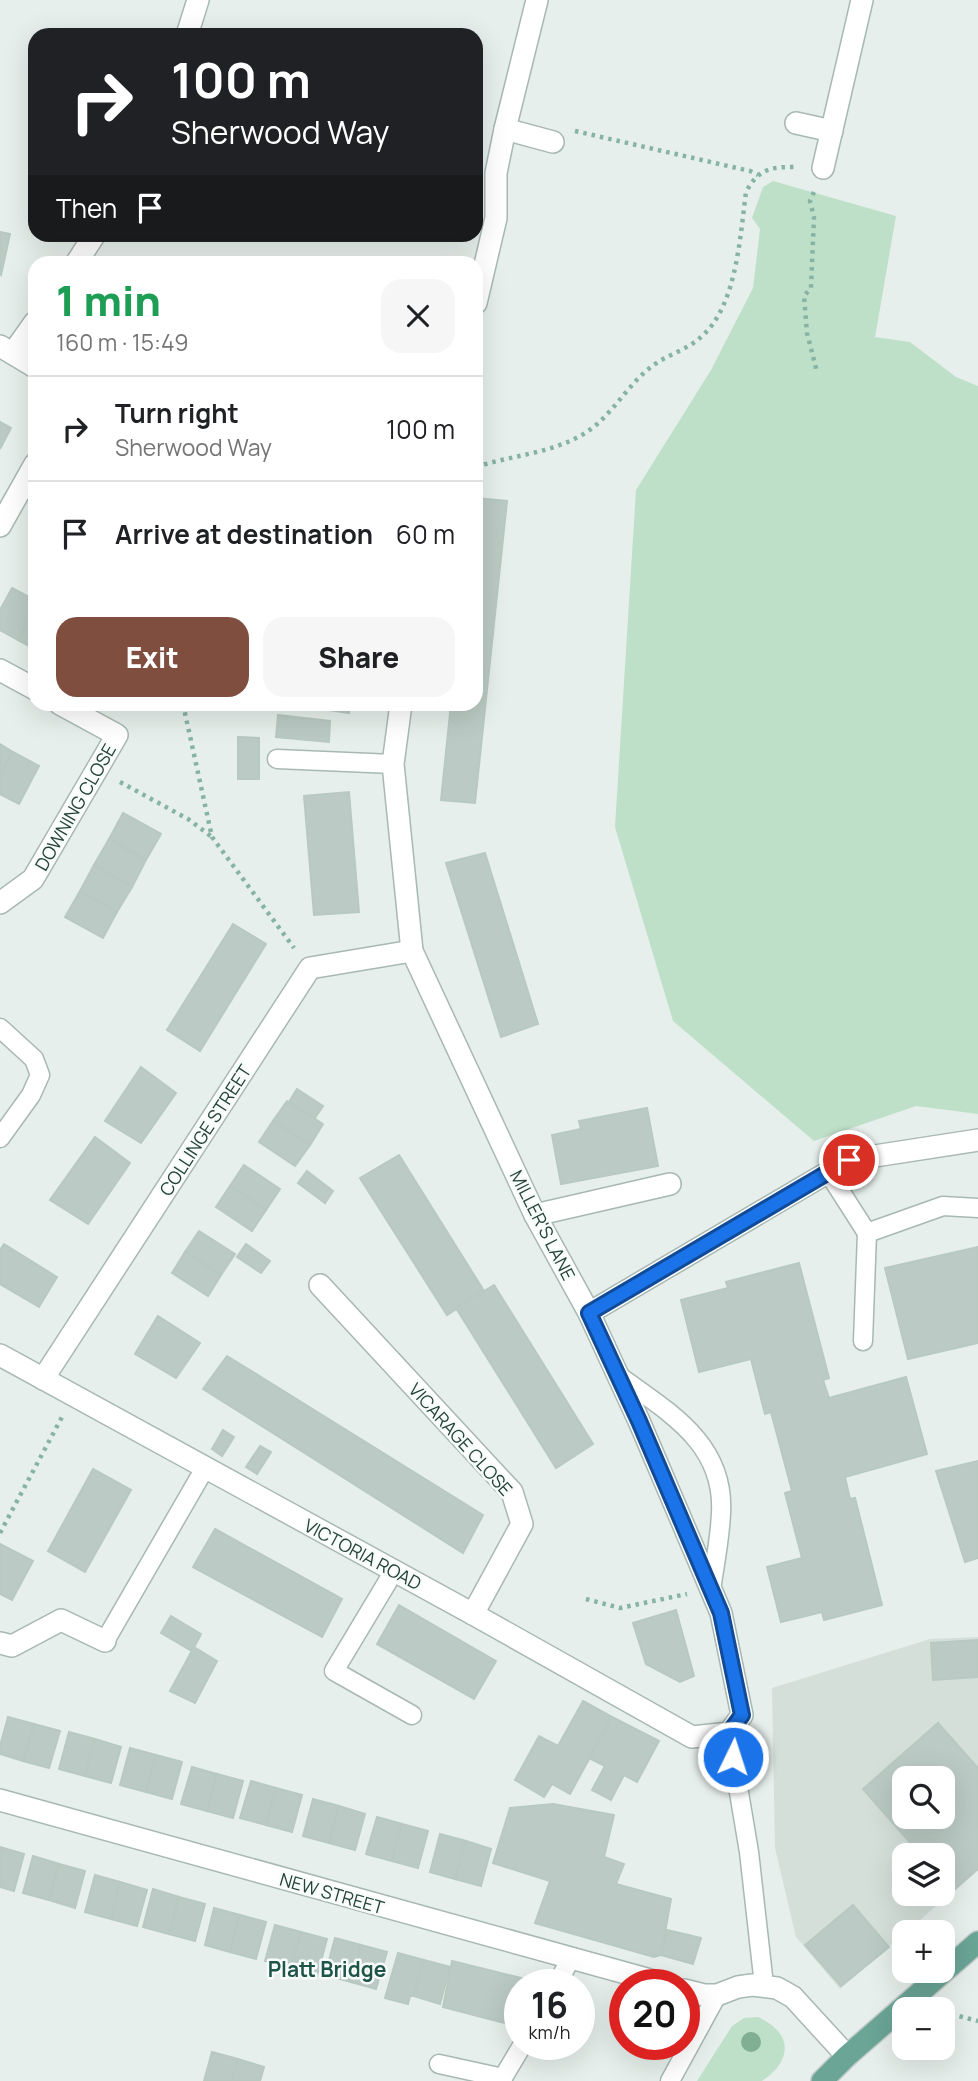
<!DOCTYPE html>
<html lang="en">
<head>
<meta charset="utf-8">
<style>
	body { margin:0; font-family:Manrope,sans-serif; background:#f6f6f6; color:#202124; height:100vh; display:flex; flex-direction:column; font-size:26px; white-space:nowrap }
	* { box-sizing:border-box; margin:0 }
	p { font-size:23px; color:#757577 }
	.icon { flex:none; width:38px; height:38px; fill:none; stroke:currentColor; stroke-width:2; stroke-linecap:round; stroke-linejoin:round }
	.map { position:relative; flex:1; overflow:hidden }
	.details { position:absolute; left:28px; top:256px; width:455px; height:455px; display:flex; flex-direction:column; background:#fff; border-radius:21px; box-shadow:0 7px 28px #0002 }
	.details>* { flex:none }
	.hud { position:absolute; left:28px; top:28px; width:455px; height:214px; border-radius:21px; box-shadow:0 7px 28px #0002; background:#202124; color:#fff; overflow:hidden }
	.controls { position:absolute; left:892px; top:1766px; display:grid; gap:14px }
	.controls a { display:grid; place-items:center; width:63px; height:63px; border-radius:14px; background:#fff; box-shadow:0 7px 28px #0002; font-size:35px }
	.speed { position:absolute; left:504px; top:1969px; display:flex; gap:14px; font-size:35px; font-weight:700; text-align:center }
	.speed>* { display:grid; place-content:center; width:91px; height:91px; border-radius:50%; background:#fff; box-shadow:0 7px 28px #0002; line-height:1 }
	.speed small { font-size:18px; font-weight:400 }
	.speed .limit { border:10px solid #d22; background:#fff; color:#111 }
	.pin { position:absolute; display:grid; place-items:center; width:60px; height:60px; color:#fff; margin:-30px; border:4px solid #fff; border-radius:50%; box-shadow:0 2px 7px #0007 }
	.me { position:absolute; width:77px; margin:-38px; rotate:4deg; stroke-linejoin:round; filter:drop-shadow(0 0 5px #0008) }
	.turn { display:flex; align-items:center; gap:24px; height:147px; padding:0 28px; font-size:32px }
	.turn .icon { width:91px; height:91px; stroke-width:2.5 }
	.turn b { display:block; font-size:49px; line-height:60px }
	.then { display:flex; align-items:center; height:66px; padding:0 28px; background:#0003; gap:14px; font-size:26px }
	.round { display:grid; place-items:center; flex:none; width:74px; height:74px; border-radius:21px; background:#f6f6f6 }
	.overview { display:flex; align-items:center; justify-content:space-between; height:119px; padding:0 28px }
	h1 { font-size:42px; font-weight:800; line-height:52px; color:#1e9e55 }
	.cta { display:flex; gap:14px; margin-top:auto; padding:14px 28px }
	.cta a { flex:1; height:80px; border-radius:21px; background:#7f4e3f; color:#fff; font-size:28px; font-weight:800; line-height:80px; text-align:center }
	.cta a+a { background:#f6f6f6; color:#202124 }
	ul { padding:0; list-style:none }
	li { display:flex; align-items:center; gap:21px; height:105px; padding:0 28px; border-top:2px solid #e0e0e0 }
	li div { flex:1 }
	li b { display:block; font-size:26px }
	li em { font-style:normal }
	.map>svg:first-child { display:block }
</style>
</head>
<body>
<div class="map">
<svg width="978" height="2081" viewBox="0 0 978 2081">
	<rect width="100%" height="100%" fill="#e6efeb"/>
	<path fill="#d4dfda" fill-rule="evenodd" d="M978 1637V1870L840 1989 796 1937 775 1848 772 1688 930 1639ZM905 1778H943V1816H905ZM905 1855H943V1894H905Z"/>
	<g fill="#bfe0c8">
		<polygon points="773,181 896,216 875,337 910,342 956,377 978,386 978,1114 916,1106 814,1141 673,1021 615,827 636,490 711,370 753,288 760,229 752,218 763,187"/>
		<path d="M758 2017C793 2033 793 2060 762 2081H697L732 2026 744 2018Z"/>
	</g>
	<g fill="#bbcac4" stroke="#b8c9c2" stroke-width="2" fill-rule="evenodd">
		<polygon points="0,232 10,234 1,275 0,274"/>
		<polygon points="0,422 11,428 0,449"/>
		<polygon points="476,498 507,501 475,803 441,800 451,704 476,704"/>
		<polygon points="12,588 35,600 35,608 18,640 0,630 0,610"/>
		<polygon points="35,608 35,649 18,640"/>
		<polygon points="303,704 350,704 349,713 303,706"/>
		<polygon points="278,715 330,721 329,742 276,737"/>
		<polygon points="238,737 259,738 259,779 238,779"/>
		<polygon points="0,744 13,752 0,776"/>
		<polygon points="13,752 39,766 19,804 0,794 0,776"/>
		<polygon points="349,792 359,912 314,915 304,796"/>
		<polygon points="123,813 161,834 146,860 109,839"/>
		<polygon points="109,839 146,860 132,887 94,865"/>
		<polygon points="485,853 538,1024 501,1037 446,863"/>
		<polygon points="94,865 132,887 117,912 80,891"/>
		<polygon points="80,891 117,912 103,938 65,917"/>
		<polygon points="233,924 266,944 200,1051 167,1030"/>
		<polygon points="141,1067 176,1093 141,1143 105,1121"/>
		<polygon points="297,1089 323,1106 315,1118 289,1102"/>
		<polygon points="287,1101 323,1124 310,1145 273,1121"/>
		<polygon points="647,1108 658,1166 561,1184 552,1135 581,1129 579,1121"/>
		<polygon points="273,1121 310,1145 295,1166 259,1142"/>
		<polygon points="95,1137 130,1163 88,1224 50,1200"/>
		<polygon points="399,1155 484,1291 447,1315 360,1178"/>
		<polygon points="244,1165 280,1189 266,1210 230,1186"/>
		<polygon points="307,1171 333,1191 325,1203 298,1183"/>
		<polygon points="230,1186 266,1210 252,1231 216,1207"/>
		<polygon points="199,1231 235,1254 221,1275 185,1252"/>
		<polygon points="4,1244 57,1277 39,1307 0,1284 0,1250"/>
		<polygon points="246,1244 270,1261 261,1273 237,1257"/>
		<polygon points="978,1247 978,1343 908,1359 885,1268"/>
		<polygon points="185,1252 221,1275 208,1296 172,1273"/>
		<polygon points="799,1263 829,1378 823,1380 829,1398 906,1377 927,1454 845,1477 850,1499 855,1498 882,1605 824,1620 822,1612 781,1622 767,1567 802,1558 785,1493 792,1491 771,1412 765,1414 751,1359 699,1372 681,1300 728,1288 726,1282"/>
		<polygon points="494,1285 593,1444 556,1468 456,1308"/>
		<polygon points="158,1316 200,1343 176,1378 135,1354"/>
		<polygon points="227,1356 483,1515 463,1553 203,1389"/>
		<polygon points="223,1430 234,1437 222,1456 212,1449"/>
		<polygon points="260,1446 271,1452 257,1474 246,1467"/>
		<polygon points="978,1461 978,1558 965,1562 936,1471"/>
		<polygon points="93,1469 131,1490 85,1572 48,1551"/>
		<polygon points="215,1529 342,1599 322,1637 193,1567"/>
		<polygon points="0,1544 33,1561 12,1600 0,1594"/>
		<polygon points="399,1605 496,1661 474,1699 377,1644"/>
		<polygon points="676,1610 694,1676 680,1682 646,1664 633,1623"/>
		<polygon points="171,1616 201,1634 192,1651 161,1633"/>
		<polygon points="978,1640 978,1677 933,1680 931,1643"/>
		<polygon points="194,1647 217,1661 195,1703 170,1691"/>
		<polygon points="583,1701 612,1717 570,1794 552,1784 544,1797 515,1780 539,1736 558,1746"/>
		<polygon points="8,1717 34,1724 23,1761 0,1754 0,1746"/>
		<polygon points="612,1717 659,1741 637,1782 624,1775 611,1800 592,1790 605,1766 589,1758"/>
		<path d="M938 1723 978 1768V1869L953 1891 943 1881V1855H921L863 1789ZM905 1778H943V1816H905Z"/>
		<polygon points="34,1724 60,1731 49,1768 23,1761"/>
		<polygon points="69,1732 95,1739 85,1776 59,1769"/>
		<polygon points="95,1739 121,1747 111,1783 85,1776"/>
		<polygon points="130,1748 156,1755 146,1792 120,1785"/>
		<polygon points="156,1755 182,1762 172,1799 146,1792"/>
		<polygon points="192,1767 217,1774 207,1811 181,1804"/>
		<polygon points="217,1774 243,1781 233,1818 207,1811"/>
		<polygon points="251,1781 276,1788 266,1825 240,1818"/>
		<polygon points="276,1788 302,1795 292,1832 266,1825"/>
		<polygon points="313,1799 339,1806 329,1843 303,1836"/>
		<polygon points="553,1804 614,1815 604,1857 624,1864 616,1884 671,1899 661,1955 654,1957 535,1923 550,1881 493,1863 510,1808"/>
		<polygon points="339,1806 365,1814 355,1850 329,1843"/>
		<polygon points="377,1817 402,1824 392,1861 366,1854"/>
		<polygon points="402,1824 428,1831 418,1868 392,1861"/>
		<polygon points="440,1834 466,1841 455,1879 430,1872"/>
		<polygon points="466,1841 491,1849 481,1886 455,1879"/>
		<polygon points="0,1847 24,1854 14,1891 0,1887"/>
		<polygon points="33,1856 59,1864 49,1900 23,1893"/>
		<polygon points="59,1864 85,1871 75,1908 49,1900"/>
		<polygon points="95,1875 120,1882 111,1919 85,1912"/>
		<polygon points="120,1882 147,1890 137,1926 111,1919"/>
		<polygon points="153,1889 179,1897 169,1934 143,1927"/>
		<polygon points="179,1897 205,1904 195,1941 169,1934"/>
		<polygon points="853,1905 889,1947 841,1986 805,1945"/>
		<polygon points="214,1908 240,1915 230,1952 205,1945"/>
		<polygon points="240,1915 266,1922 256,1959 230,1952"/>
		<polygon points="275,1925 301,1932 291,1968 265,1961"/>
		<polygon points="667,1930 701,1938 693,1964 661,1955"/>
		<polygon points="301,1932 327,1939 317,1976 291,1968"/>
		<polygon points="335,1938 361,1945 351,1982 325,1975"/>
		<polygon points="361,1945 387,1952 376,1989 351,1982"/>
		<polygon points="398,1953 424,1960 414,1996 410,1996 408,2004 385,1998"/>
		<polygon points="424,1960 450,1967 440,2004 414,1996"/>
		<polygon points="452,1961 546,1984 520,1984 520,2027 443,2007"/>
		<polygon points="212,2052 238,2059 232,2081 204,2081"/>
		<polygon points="238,2059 264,2067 260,2081 232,2081"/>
	</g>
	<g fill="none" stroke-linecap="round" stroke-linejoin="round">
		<g stroke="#a8b8b2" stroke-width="21">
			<g id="lane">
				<polyline points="277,759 393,764"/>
				<polyline points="0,1028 34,1059 40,1075 31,1095 0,1138"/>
				<polyline points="828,1172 867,1233 943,1206 978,1208"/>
				<polyline points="863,1341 867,1233"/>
				<path d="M619 1376C668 1412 725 1443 721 1513 720 1538 715 1564 711 1589"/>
				<polyline points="394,1571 334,1671 412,1715"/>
				<polyline points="105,1641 205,1468"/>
				<polyline points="729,1733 749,1852 764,1985"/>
				<polyline points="557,1984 570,1960"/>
				<polyline points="439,2064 503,2078"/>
				<polyline points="501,2081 523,2044"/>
				<polyline points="670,2081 717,1995"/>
			</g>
		</g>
		<g stroke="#a8b8b2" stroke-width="24">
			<g id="street">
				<polyline points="537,0 505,129 553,142"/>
				<polyline points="187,35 198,0"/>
				<polyline points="796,123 832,131"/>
				<polyline points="823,168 862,0"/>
				<polyline points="77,262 95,234"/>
				<polyline points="476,303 496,218 496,173 505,129"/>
				<polyline points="0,346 35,367"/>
				<polyline points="13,353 35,322"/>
				<polyline points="0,526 35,464"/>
				<polyline points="0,670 35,689"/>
				<polyline points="0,903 33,879 117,735 60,704"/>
				<polyline points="535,1215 670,1184"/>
				<polyline points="320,1285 512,1492 522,1524 473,1614"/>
				<polyline points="589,1313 849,1160 978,1140"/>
				<polyline points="0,1355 473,1614 692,1737 729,1733 742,1715 721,1613 639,1421 589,1313 535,1215 412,951 393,764 401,704"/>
				<polyline points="43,1379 310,968 412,951"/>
				<polyline points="0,1643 12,1646 61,1620 105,1641"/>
				<polyline points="0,1800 665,1984"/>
				<polyline points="684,1990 704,1995 717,1995 738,1987 752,1985 777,1988 793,1997 847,2056"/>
			</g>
		</g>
		<g stroke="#c2cac8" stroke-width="24">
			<polyline id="primary" points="822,2081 847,2056 978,1942"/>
		</g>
		<g stroke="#86b3a5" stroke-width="4.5" stroke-dasharray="3.5 5" stroke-linecap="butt">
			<polyline points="575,131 750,171 758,175"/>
			<polyline points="814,192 810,201 814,217 811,288 804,296 807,333 817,372"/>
			<path d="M476 467C515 454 563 453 596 425 616 408 630 383 651 367 666 355 687 350 701 337 737 306 740 236 746 192 759 167 773 167 798 167"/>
			<polyline points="183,704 212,837 294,948"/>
			<polyline points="120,782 188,819 212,837"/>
			<polyline points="0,1533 62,1417"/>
			<polyline points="586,1599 620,1608 687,1594"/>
			<polyline points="943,2012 978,2021"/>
		</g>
		<use href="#lane" stroke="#fff" stroke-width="18"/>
		<use href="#street" stroke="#fff" stroke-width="21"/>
		<use href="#primary" stroke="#6aa596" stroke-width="21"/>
	</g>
	<circle fill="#80af93" cx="751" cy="2042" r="10"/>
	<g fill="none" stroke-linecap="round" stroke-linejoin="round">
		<g stroke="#114b97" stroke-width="18">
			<polyline id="route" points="733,1757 729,1733 742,1715 721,1613 639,1421 589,1313 849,1160"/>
		</g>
		<use href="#route" stroke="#1a73e8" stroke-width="12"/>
	</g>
	<g text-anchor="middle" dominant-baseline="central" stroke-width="5" stroke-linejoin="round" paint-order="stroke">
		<g font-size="18" fill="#24423a" stroke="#f7fbf9">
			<text transform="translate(75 807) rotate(-60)">DOWNING CLOSE</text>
			<text transform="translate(205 1130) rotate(-57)">COLLINGE STREET</text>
			<text transform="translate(543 1225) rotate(63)">MILLER'S LANE</text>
			<text transform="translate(461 1439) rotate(48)">VICARAGE CLOSE</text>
			<text transform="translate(363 1554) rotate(28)">VICTORIA ROAD</text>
			<text transform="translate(332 1893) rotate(16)">NEW STREET</text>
		</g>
		<g font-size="21" font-weight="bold" fill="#1f5548" stroke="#f7fbf9">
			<text x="327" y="1969">Platt Bridge</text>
		</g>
	</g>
</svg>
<div class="controls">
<a><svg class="icon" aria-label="search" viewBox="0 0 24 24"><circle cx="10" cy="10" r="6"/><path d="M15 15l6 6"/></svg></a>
<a><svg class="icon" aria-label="layers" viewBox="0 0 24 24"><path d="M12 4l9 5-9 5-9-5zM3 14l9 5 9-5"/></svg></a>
<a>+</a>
<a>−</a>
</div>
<div class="speed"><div>16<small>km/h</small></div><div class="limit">20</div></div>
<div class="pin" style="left:849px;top:1160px;background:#d93025"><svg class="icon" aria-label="arrive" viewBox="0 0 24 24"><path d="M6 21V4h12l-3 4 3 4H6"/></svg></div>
<svg class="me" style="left:733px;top:1757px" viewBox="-20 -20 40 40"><circle r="17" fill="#1a73e8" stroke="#fff" stroke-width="3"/><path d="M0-11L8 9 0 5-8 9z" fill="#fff"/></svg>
<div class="hud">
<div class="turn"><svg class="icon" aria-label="right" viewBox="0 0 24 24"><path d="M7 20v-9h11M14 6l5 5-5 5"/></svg><div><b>100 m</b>Sherwood Way</div></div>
<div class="then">Then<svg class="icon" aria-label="arrive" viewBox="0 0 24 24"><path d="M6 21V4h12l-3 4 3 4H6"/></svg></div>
</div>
<section class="details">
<div class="overview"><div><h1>1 min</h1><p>160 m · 15:49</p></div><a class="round"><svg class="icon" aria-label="close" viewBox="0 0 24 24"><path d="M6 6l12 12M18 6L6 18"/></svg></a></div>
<ul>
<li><svg class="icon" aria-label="right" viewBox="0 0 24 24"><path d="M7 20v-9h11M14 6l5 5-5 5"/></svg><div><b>Turn right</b><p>Sherwood Way</p></div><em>100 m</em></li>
<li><svg class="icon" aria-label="arrive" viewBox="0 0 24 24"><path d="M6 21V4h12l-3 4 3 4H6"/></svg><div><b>Arrive at destination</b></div><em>60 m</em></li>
</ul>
<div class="cta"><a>Exit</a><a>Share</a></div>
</section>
</div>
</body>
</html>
